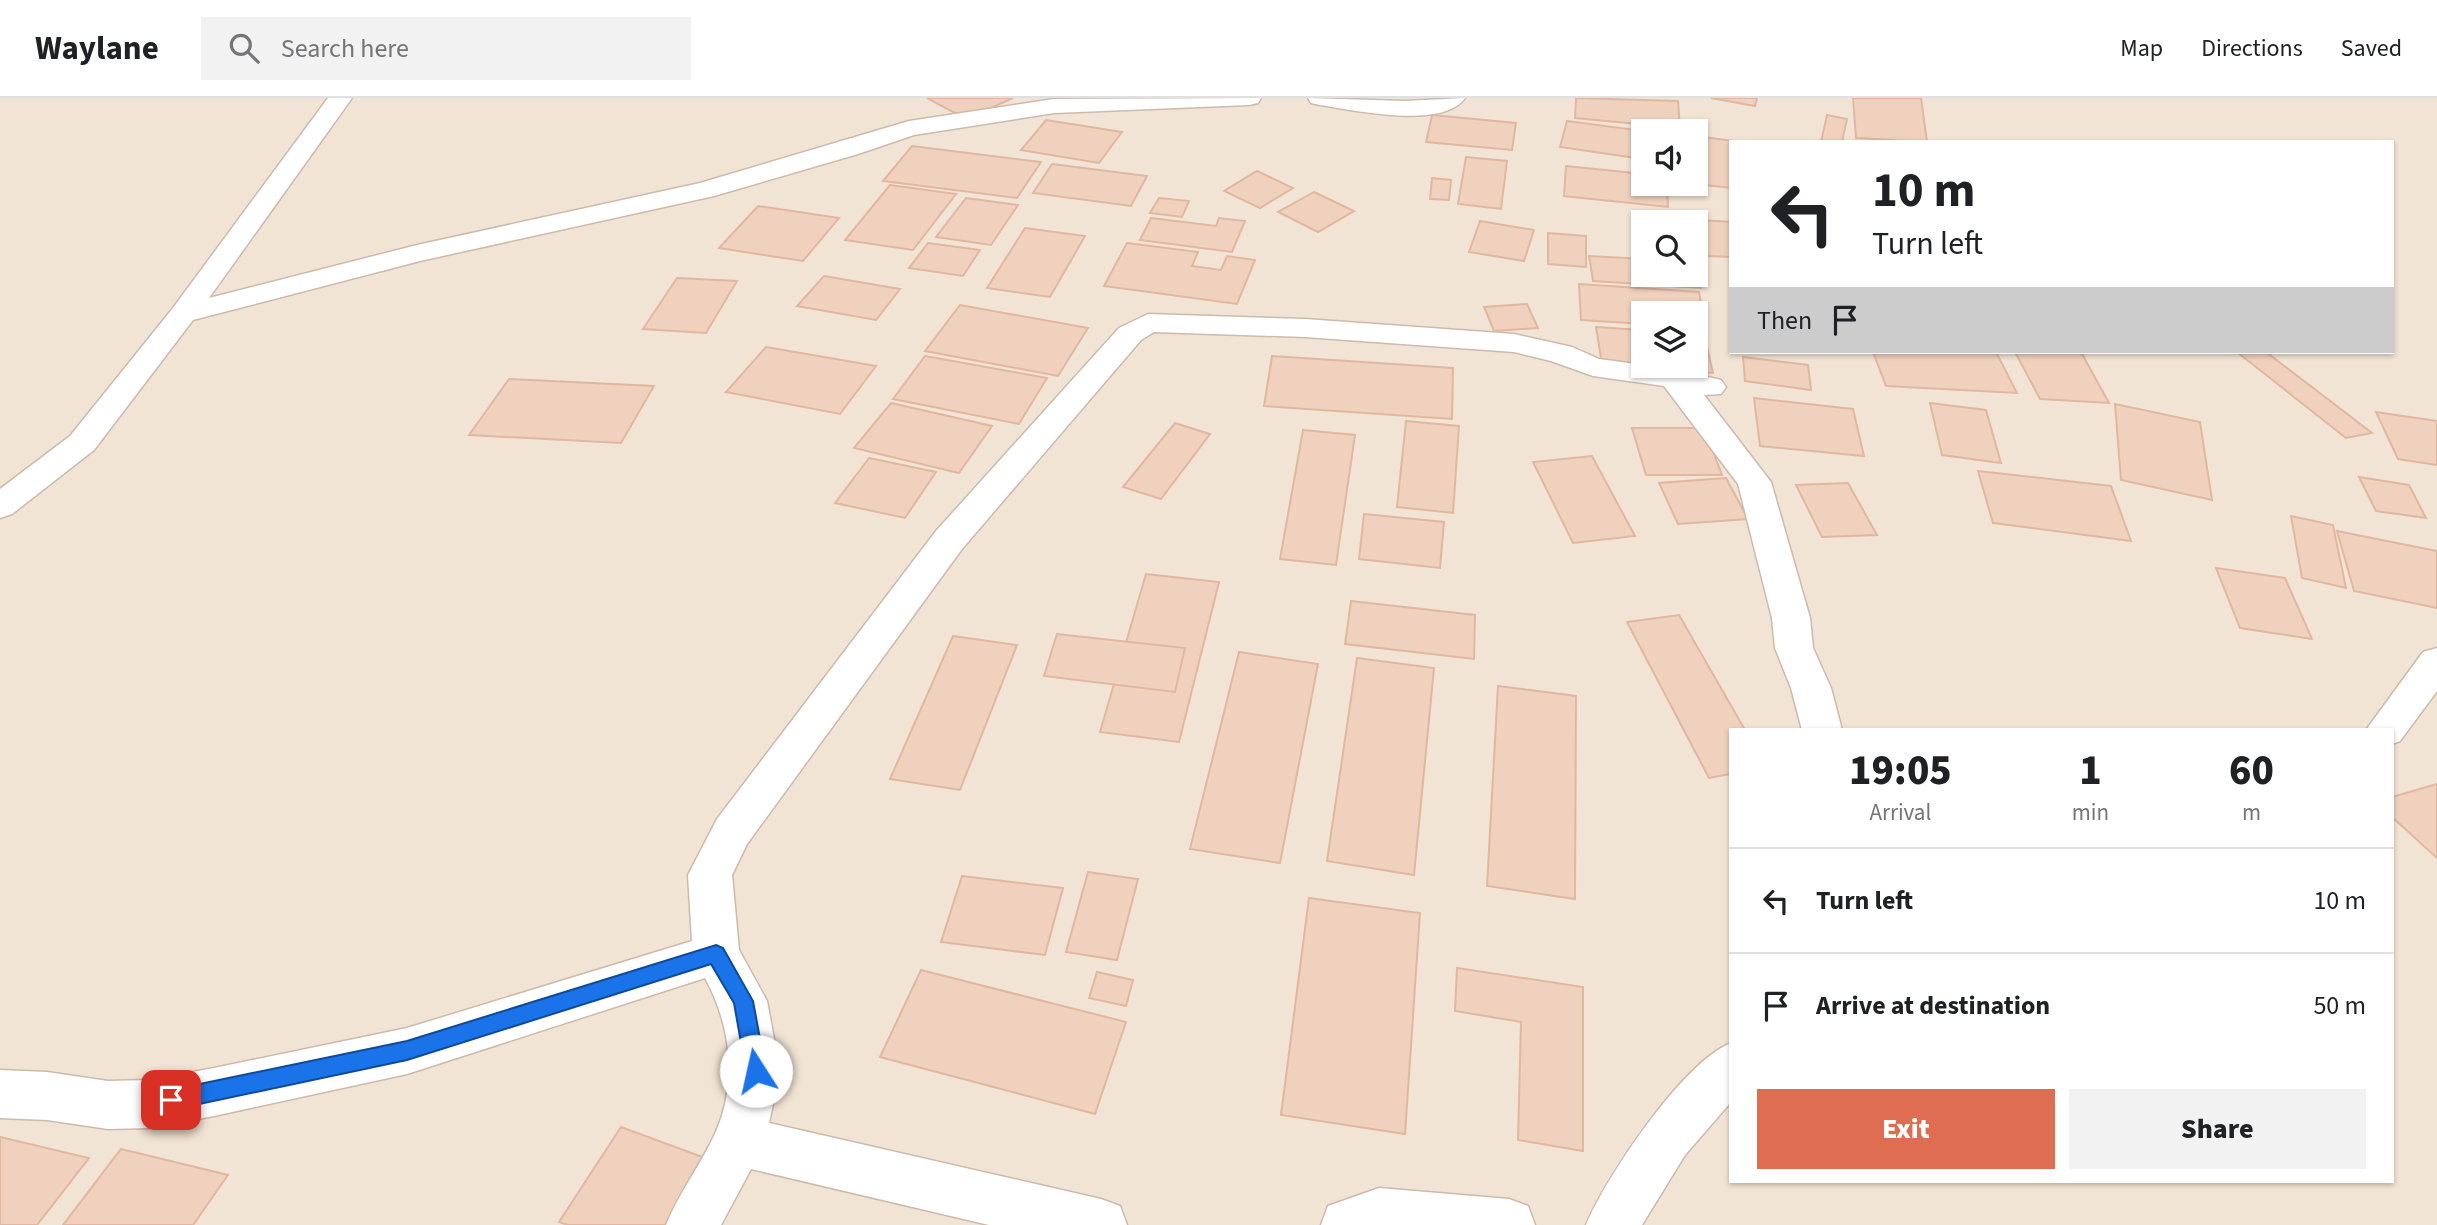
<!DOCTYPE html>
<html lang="en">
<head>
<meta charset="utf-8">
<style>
	body { margin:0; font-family:"Source Sans 3",sans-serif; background:#f2f2f2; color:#202124; height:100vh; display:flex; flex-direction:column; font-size:26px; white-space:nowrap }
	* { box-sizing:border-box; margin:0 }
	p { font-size:23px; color:#757577 }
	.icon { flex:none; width:38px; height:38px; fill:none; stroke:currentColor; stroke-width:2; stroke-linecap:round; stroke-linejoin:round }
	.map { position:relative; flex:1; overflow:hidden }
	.sheet { position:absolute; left:1729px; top:630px; width:665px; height:455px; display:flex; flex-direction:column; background:#fff; border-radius:0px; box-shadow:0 2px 5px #0004 }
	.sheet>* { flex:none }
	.banner { position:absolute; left:1729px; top:42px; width:665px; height:214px; border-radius:0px; box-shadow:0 2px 5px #0004; background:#fff; color:#202124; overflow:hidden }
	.fabs { position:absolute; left:1631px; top:21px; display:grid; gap:14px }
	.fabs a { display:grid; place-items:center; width:77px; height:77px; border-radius:0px; background:#fff; box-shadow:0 2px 5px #0004; font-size:35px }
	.pin { position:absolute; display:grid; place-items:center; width:60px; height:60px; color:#fff; margin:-30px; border-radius:14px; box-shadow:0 4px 10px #0006 }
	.me { position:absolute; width:77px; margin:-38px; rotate:350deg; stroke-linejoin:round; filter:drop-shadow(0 0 5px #0008) }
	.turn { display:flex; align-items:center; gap:24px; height:147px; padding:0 28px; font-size:32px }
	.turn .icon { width:91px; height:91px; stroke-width:2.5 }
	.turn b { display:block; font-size:49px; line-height:60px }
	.then { display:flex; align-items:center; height:66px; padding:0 28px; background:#0003; gap:14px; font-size:26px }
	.eta { display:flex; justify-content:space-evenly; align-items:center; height:119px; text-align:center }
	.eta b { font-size:42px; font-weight:800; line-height:49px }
	.action { display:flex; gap:14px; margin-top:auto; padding:14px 28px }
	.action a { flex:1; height:80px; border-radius:0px; background:#df6d51; color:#fff; font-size:28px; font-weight:800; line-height:80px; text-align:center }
	.action a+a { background:#f2f2f2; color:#202124 }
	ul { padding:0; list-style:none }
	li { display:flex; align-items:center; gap:21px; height:105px; padding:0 28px; border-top:2px solid #e0e0e0 }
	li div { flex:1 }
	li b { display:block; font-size:26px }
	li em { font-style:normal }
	header { display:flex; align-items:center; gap:42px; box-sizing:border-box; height:98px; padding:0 35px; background:#fff; border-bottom:2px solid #e0e0e0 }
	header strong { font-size:33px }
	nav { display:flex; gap:38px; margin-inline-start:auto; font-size:24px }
	.search { width:490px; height:63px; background:#f2f2f2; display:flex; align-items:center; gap:18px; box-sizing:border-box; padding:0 24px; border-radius:0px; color:#757577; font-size:26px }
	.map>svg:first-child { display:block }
</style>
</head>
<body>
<header>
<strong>Waylane</strong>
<div class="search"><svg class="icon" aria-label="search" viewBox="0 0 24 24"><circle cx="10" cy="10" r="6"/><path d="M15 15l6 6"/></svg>Search here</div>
<nav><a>Map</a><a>Directions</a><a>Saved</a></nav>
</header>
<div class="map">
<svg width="2437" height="1127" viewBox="0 0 2437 1127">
	<rect width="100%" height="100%" fill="#fbf2e5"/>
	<path fill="#f2e4d4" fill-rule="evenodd" d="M0 0H2437V1127H0ZM1643 33H1696V86H1643ZM1731 44H2392V254H1731ZM1643 124H1696V177H1643ZM1643 215H1696V268H1643ZM1731 632H2392V1083H1731Z"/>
	<g fill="#efd1be" stroke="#e1b7a0" stroke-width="2">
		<polygon points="927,0 1013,0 966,21"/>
		<polygon points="1576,0 1678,3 1680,30 1575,20"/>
		<polygon points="1711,0 1757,0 1755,8"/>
		<polygon points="1853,0 1921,0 1927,44 1856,40"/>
		<polygon points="1432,17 1516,25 1512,52 1426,44"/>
		<polygon points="1827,17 1847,21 1842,44 1821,44"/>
		<polygon points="1046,22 1122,34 1099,65 1021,52"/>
		<polygon points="1567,23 1644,33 1643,61 1560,49"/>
		<polygon points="1696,38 1741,44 1731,44 1731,90 1696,86"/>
		<polygon points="912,48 1041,64 1017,100 883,83"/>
		<polygon points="1466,59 1507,63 1501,111 1458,106"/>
		<polygon points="1052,66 1147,78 1131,108 1033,95"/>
		<polygon points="1566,68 1643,76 1643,86 1667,86 1668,109 1564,98"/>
		<polygon points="1257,73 1293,90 1260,110 1224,93"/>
		<polygon points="1432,80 1451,82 1449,102 1430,101"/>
		<polygon points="890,87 956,96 913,152 845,142"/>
		<polygon points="1314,94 1354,113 1318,134 1278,114"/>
		<polygon points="966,100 1018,107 991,147 936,139"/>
		<polygon points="1159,100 1189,103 1182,119 1150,115"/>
		<polygon points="758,108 839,120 803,163 719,150"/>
		<polygon points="1151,120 1216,128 1219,120 1245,123 1232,154 1140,142"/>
		<polygon points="1700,122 1731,124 1731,159 1707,158"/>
		<polygon points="1480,123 1534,132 1524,163 1469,154"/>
		<polygon points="1025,130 1085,138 1050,199 987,190"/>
		<polygon points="1548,135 1586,138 1586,169 1548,166"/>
		<polygon points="928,145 980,152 963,178 909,170"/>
		<polygon points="1127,145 1198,154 1192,168 1221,172 1227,158 1255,162 1237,206 1104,188"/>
		<polygon points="1589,158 1643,161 1643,177 1696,177 1696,167 1701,190 1593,183"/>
		<polygon points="824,178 900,191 876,222 797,208"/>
		<polygon points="677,180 737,183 706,235 643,231"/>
		<polygon points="1579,186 1699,194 1706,231 1696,230 1696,215 1643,215 1643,226 1581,222"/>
		<polygon points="1527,206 1538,230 1494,233 1484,209"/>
		<polygon points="960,207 1088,230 1058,278 925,253"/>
		<polygon points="1596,229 1640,232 1643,268 1602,266"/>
		<polygon points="1696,235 1704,236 1713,275 1653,271 1653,268 1696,268"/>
		<polygon points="766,249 876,268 840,316 726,294"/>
		<polygon points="1873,254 1996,254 2017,295 1886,288"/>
		<polygon points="2015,254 2081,254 2109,305 2040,301"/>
		<polygon points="2237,254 2266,254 2372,335 2346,340"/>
		<polygon points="925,258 1047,280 1019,326 893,301"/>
		<polygon points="1272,258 1453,270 1452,321 1264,308"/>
		<polygon points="1743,259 1808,267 1811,292 1745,283"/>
		<polygon points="509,281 654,288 621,345 469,337"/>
		<polygon points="1754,300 1853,311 1864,358 1760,348"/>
		<polygon points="891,305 992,328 959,375 854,350"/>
		<polygon points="1930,305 1986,312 2001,365 1942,357"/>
		<polygon points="2115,306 2200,324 2212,402 2121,382"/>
		<polygon points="2376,314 2437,323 2437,367 2398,361"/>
		<polygon points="1406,323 1459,328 1453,415 1397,409"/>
		<polygon points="1175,325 1210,336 1161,401 1123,389"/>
		<polygon points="1632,330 1704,330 1722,377 1646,377"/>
		<polygon points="1303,332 1355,337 1336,467 1280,461"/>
		<polygon points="1592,358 1635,438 1573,445 1533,364"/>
		<polygon points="869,360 936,374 905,420 835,405"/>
		<polygon points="1978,373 2111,388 2131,443 1993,425"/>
		<polygon points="2359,379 2409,387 2426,420 2376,413"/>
		<polygon points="1726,380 1748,421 1678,426 1659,385"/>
		<polygon points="1848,385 1877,437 1822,439 1796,387"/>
		<polygon points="1364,416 1444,424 1440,470 1359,461"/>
		<polygon points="2291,418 2333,427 2346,490 2302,480"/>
		<polygon points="2337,433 2437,453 2437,510 2354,493"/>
		<polygon points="2216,470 2285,480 2312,541 2240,530"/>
		<polygon points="1146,476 1219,484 1179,644 1100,634"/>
		<polygon points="1351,503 1475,517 1474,561 1345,546"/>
		<polygon points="1679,517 1745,632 1731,632 1731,676 1709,680 1627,524"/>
		<polygon points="1057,536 1185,550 1175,594 1044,578"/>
		<polygon points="953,538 1017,547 960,692 890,681"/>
		<polygon points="1239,554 1318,566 1280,765 1190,751"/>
		<polygon points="1357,560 1434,570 1414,777 1327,763"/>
		<polygon points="1498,588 1576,598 1575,801 1487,788"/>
		<polygon points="2437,686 2437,760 2392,719 2392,699"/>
		<polygon points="1088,774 1138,781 1117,862 1066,854"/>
		<polygon points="962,778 1063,790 1045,857 941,844"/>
		<polygon points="1309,800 1420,815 1405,1036 1281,1017"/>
		<polygon points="1457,870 1583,889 1583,1053 1518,1042 1521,924 1455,913"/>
		<polygon points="921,872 1126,924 1095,1016 880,959"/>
		<polygon points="1097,874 1133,882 1126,908 1089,900"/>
		<polygon points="621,1029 705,1060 665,1127 568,1127 559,1124"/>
		<polygon points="0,1039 89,1060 37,1127 0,1127"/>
		<polygon points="121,1051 228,1077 193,1127 63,1127"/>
	</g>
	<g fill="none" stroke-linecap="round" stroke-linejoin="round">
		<g stroke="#ccbaac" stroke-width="3">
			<g id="minor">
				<polygon points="328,0 352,0 209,200 417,147 700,85 909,23 1054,1 1261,0 1258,5 1249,7 1054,15 914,37 858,56 714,98 420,163 193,222 94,352 12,416 0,420 0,391 70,338 173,210"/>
				<path d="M1308 0 1405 3 1465 0C1443 32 1352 12 1320 7L1311 5Z"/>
				<path d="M1148 216 1305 221 1514 236 1572 249 1599 261 1674 271 1721 282 1726 289 1721 296 1704 297 1771 384 1810 520 1813 550 1831 590 1842 632H1802L1791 590 1775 550 1772 520 1738 386 1664 288 1593 278 1551 263 1514 254 1305 239 1154 234 1141 242 962 451 747 746 732 777 739 852 767 903 780 973 769 1025 1101 1101 1120 1108 1127 1127H989L751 1071 721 1127H666C679 1095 700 1068 715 1036 738 985 731 927 705 880L407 976 214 1018 149 1030 108 1031 47 1022 0 1020V972L47 974 108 983 149 982 214 970 407 930 692 843 688 777 717 721 936 433 1119 230Z"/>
				<polygon points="2437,550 2437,593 2400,643 2392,646 2392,632 2366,632 2423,554"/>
				<path d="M1731 945V1004L1685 1057 1642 1127H1586C1606 1079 1683 964 1731 945Z"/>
				<polygon points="1379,1090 1509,1101 1528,1108 1535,1127 1321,1127 1328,1108"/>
			</g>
		</g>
		<use href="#minor" fill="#fff" fill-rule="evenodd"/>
	</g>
	<polygon fill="#1a73e8" stroke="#114b97" stroke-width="2" points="716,847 723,850 753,903 766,973 763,979 756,982 748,979 746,973 734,905 711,866 407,962 171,1012 163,1009 160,1002 163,995 171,992 407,943"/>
</svg>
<div class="fabs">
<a><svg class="icon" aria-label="sound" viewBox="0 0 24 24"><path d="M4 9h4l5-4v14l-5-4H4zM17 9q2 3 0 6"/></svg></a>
<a><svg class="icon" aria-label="search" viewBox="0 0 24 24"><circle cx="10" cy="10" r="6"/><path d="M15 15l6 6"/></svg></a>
<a><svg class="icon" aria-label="layers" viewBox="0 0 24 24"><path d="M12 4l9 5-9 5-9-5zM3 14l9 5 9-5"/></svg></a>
</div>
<div class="pin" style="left:171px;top:1002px;background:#d93025"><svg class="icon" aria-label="arrive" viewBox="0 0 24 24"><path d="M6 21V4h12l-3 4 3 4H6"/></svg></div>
<svg class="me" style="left:756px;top:973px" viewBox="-20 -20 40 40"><circle r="19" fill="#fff"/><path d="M0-13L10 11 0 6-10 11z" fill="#1a73e8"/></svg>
<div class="banner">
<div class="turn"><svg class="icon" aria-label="left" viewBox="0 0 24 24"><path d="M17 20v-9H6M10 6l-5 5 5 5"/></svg><div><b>10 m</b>Turn left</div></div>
<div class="then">Then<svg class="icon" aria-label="arrive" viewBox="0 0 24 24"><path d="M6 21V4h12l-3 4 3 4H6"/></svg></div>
</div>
<section class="sheet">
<div class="eta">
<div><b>19:05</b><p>Arrival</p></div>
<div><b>1</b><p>min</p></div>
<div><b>60</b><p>m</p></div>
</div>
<ul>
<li><svg class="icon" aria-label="left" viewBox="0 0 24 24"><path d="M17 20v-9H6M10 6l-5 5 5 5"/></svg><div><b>Turn left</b></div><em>10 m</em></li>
<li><svg class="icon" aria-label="arrive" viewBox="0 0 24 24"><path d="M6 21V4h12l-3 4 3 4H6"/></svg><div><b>Arrive at destination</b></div><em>50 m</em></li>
</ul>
<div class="action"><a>Exit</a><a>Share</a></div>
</section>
</div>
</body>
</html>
